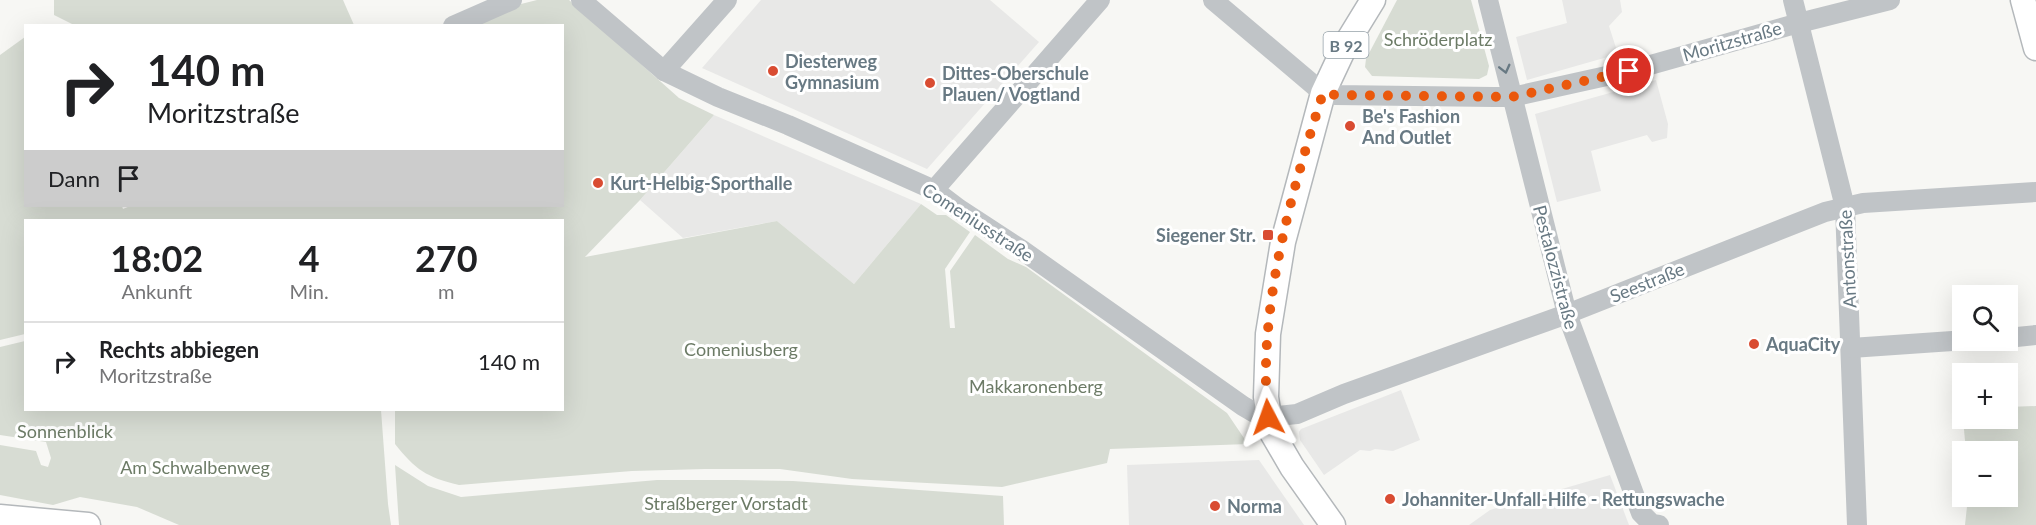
<!DOCTYPE html>
<html lang="de">
<head>
<meta charset="utf-8">
<style>
	body { margin:0; font-family:Lato,sans-serif; background:#f6f6f6; color:#202124; height:100vh; display:flex; flex-direction:column; font-size:22px; white-space:nowrap }
	* { box-sizing:border-box; margin:0 }
	p { font-size:20px; color:#757577 }
	.icon { flex:none; width:33px; height:33px; fill:none; stroke:currentColor; stroke-width:2; stroke-linecap:round; stroke-linejoin:round }
	.map { position:relative; flex:1; overflow:hidden }
	.details { position:absolute; left:24px; top:219px; width:540px; height:192px; display:flex; flex-direction:column; background:#fff; border-radius:0px; box-shadow:0 6px 24px #0002 }
	.details>* { flex:none }
	.guide { position:absolute; left:24px; top:24px; width:540px; height:183px; border-radius:0px; box-shadow:0 6px 24px #0002; background:#fff; color:#202124; overflow:hidden }
	.buttons { position:absolute; left:1952px; top:285px; display:grid; gap:12px }
	.buttons a { display:grid; place-items:center; width:66px; height:66px; border-radius:0px; background:#fff; box-shadow:0 6px 24px #0002; font-size:30px }
	.pin { position:absolute; display:grid; place-items:center; width:51px; height:51px; color:#fff; margin:-26px; border:3px solid #fff; border-radius:50%; box-shadow:0 2px 6px #0007 }
	.me { position:absolute; width:66px; margin:-33px; rotate:356deg; stroke-linejoin:round; filter:drop-shadow(0 0 4px #0008) }
	.turn { display:flex; align-items:center; gap:21px; height:126px; padding:0 24px; font-size:27px }
	.turn .icon { width:78px; height:78px; stroke-width:2.5 }
	.turn b { display:block; font-size:42px; line-height:51px }
	.then { display:flex; align-items:center; height:57px; padding:0 24px; background:#0003; gap:12px; font-size:22px }
	.eta { display:flex; justify-content:space-evenly; align-items:center; height:102px; text-align:center }
	.eta b { font-size:36px; font-weight:700; line-height:42px }
	ul { padding:0; list-style:none }
	li { display:flex; align-items:center; gap:18px; height:78px; padding:0 24px; border-top:2px solid #e0e0e0 }
	li div { flex:1 }
	li b { display:block; font-size:22px }
	li em { font-style:normal }
	.map>svg:first-child { display:block }
</style>
</head>
<body>
<div class="map">
<svg width="2036" height="525" viewBox="0 0 2036 525">
	<rect width="100%" height="100%" fill="#f7f7f4"/>
	<g fill="#e8e8e7">
		<polygon points="761,0 990,0 1039,42 927,169 702,68"/>
		<polygon points="1562,0 1620,0 1622,12 1609,26 1618,54 1527,80 1516,37 1567,23"/>
		<polygon points="1656,80 1668,124 1667,138 1652,142 1647,135 1591,151 1601,191 1557,202 1535,114"/>
		<polygon points="714,115 921,204 854,284 777,221 683,238 640,200"/>
		<polygon points="1401,390 1420,440 1393,451 1375,449 1370,451 1360,450 1324,475 1300,440 1299,432 1301,429"/>
		<polygon points="1259,460 1304,525 1129,525 1127,465"/>
		<polygon points="1610,475 1629,525 1469,525 1490,510"/>
	</g>
	<g fill="#d7dcd3">
		<polygon points="54,0 343,0 354,25 74,25 54,15"/>
		<path d="M537 0H569L679 98 714 115 640 200 585 257 777 221 854 284 921 204 937 215H946L970 232 945 269 950 328H955L950 271 975 235 1008 259 1026 267 1227 413 1248 444 1110 449 1107 463 1002 487 852 479 780 469H705L632 471 459 485C426 477 416 470 395 444V410H562V220H26L25 334 0 340V55L25 37 26 206H122L123 209 130 206H562V26L463 25 517 5Z"/>
		<polygon points="1397,0 1471,0 1489,66 1487,75 1479,79 1372,76 1365,67 1366,59"/>
		<polygon points="25,341 26,410 381,410 388,504 391,525 179,525 137,507 80,497 53,505 0,495 0,445 36,451 41,465 48,467 51,458 46,442 0,435 0,347"/>
		<polygon points="2036,406 2036,525 1965,525 1968,497 2007,496 2007,452 1966,451 1963,419 2007,418 2007,407"/>
		<polygon points="395,465 428,486 461,497 657,480 736,480 793,481 1003,496 1004,525 399,525"/>
	</g>
	<g fill="none" stroke-linecap="round" stroke-linejoin="round">
		<g stroke="#b4b8bb" stroke-width="27">
			<g id="major">
				<polyline points="2023,0 2036,48"/>
				<polyline points="0,517 88,525"/>
				<polyline points="1333,525 1292,467 1271,431 1266,397 1268,334 1283,242 1323,93 1346,44 1373,0"/>
			</g>
		</g>
		<g stroke="#c0c4c7" stroke-width="20">
			<polyline points="581,0 664,71 718,97 788,125 934,190 959,209 1022,250 1243,406 1255,413 1268,417 1297,414 1344,394 1567,314 1825,212 1863,203 2036,192"/>
			<polyline points="1213,0 1323,93 1335,95 1494,97 1512,97 1629,71 1799,23 1890,0"/>
			<polyline points="1488,0 1567,314 1641,513 1652,524 1659,525"/>
			<polyline points="1793,0 1845,207 1857,525"/>
			<polyline points="453,26 512,0"/>
			<polyline points="664,71 727,0"/>
			<polyline points="934,190 1100,0"/>
			<polyline points="2007,338 2036,335"/>
			<polyline points="1851,348 1967,340"/>
		</g>
		<use href="#major" stroke="#fff" stroke-width="24"/>
	</g>
	<defs><path id="oneway-chevron" d="M-2-3.5L2.5 0L-2 3.5" fill="none" stroke-width="1.6" stroke-linecap="round" stroke-linejoin="round" transform="scale(1.5)"/></defs>
	<use stroke="#687983" href="#oneway-chevron" transform="translate(1505 69) rotate(76)"/>
	<g fill="none" stroke-linecap="round" stroke-linejoin="round">
		<path stroke="#ea580c" stroke-width="10" stroke-dasharray="0 18" d="M1268 417C1257 311 1291 194 1323 93L1335 95 1512 97 1629 71"/>
	</g>
	<g fill="#d94c32" stroke="#fff" stroke-width="2">
		<circle cx="773" cy="71" r="6"/>
		<circle cx="930" cy="83" r="6"/>
		<circle cx="1350" cy="126" r="6"/>
		<circle cx="598" cy="183" r="6"/>
		<rect x="1262" y="229" width="12" height="12" rx="3"/>
		<circle cx="1754" cy="344" r="6"/>
		<circle cx="1390" cy="499" r="6"/>
		<circle cx="1215" cy="506" r="6"/>
	</g>
	<g text-anchor="middle" dominant-baseline="central" stroke-width="6" stroke-linejoin="round" paint-order="stroke">
		<rect fill="#fff" stroke="#95a1a8" stroke-width="1.5" x="1323.5" y="32" width="45" height="26" rx="4.5"/>
		<g font-size="16" font-weight="bold" fill="#687983">
			<text x="1346" y="45">B 92</text>
		</g>
		<g font-size="18" fill="#6c7b66" stroke="#fff">
			<text x="1438" y="39">Schröderplatz</text>
			<text x="741" y="349">Comeniusberg</text>
			<text x="1036" y="386">Makkaronenberg</text>
			<text x="65" y="431">Sonnenblick</text>
			<text x="195" y="467">Am Schwalbenweg</text>
			<text x="726" y="503">Straßberger Vorstadt</text>
		</g>
		<g font-size="18" fill="#687983" stroke="#fff">
			<text transform="translate(1732 41) rotate(-16)">Moritzstraße</text>
			<text transform="translate(978 222) rotate(33)">Comeniusstraße</text>
			<text transform="translate(1847 259) rotate(-93)">Antonstraße</text>
			<text transform="translate(1556 267) rotate(75)">Pestalozzistraße</text>
			<text transform="translate(1647 282) rotate(-22)">Seestraße</text>
		</g>
		<g font-size="18" font-weight="bold" fill="#687983" stroke="#fff" text-anchor="start">
			<text x="785" y="61">Diesterweg<tspan x="785" dy="21">Gymnasium</tspan></text>
			<text x="942" y="73">Dittes-Oberschule<tspan x="942" dy="21">Plauen/ Vogtland</tspan></text>
			<text x="1362" y="116">Be's Fashion<tspan x="1362" dy="21">And Outlet</tspan></text>
			<text x="610" y="183">Kurt-Helbig-Sporthalle</text>
			<text x="1256" y="235" text-anchor="end">Siegener Str.</text>
			<text x="1766" y="344">AquaCity</text>
			<text x="1402" y="499">Johanniter-Unfall-Hilfe - Rettungswache</text>
			<text x="1227" y="506">Norma</text>
		</g>
	</g>
</svg>
<div class="buttons">
<a><svg class="icon" aria-label="search" viewBox="0 0 24 24"><circle cx="10" cy="10" r="6"/><path d="M15 15l6 6"/></svg></a>
<a>+</a>
<a>−</a>
</div>
<div class="pin" style="left:1629px;top:71px;background:#d93025"><svg class="icon" aria-label="arrive" viewBox="0 0 24 24"><path d="M6 21V4h12l-3 4 3 4H6"/></svg></div>
<svg class="me" style="left:1268px;top:417px" viewBox="-20 -20 40 40"><path d="M0-17L14 15 0 8-14 15z" fill="#ea580c" stroke="#fff" stroke-width="4"/></svg>
<div class="guide">
<div class="turn"><svg class="icon" aria-label="right" viewBox="0 0 24 24"><path d="M7 20v-9h11M14 6l5 5-5 5"/></svg><div><b>140 m</b>Moritzstraße</div></div>
<div class="then">Dann<svg class="icon" aria-label="arrive" viewBox="0 0 24 24"><path d="M6 21V4h12l-3 4 3 4H6"/></svg></div>
</div>
<section class="details">
<div class="eta">
<div><b>18:02</b><p>Ankunft</p></div>
<div><b>4</b><p>Min.</p></div>
<div><b>270</b><p>m</p></div>
</div>
<ul>
<li><svg class="icon" aria-label="right" viewBox="0 0 24 24"><path d="M7 20v-9h11M14 6l5 5-5 5"/></svg><div><b>Rechts abbiegen</b><p>Moritzstraße</p></div><em>140 m</em></li>
</ul>
</section>
</div>
</body>
</html>
